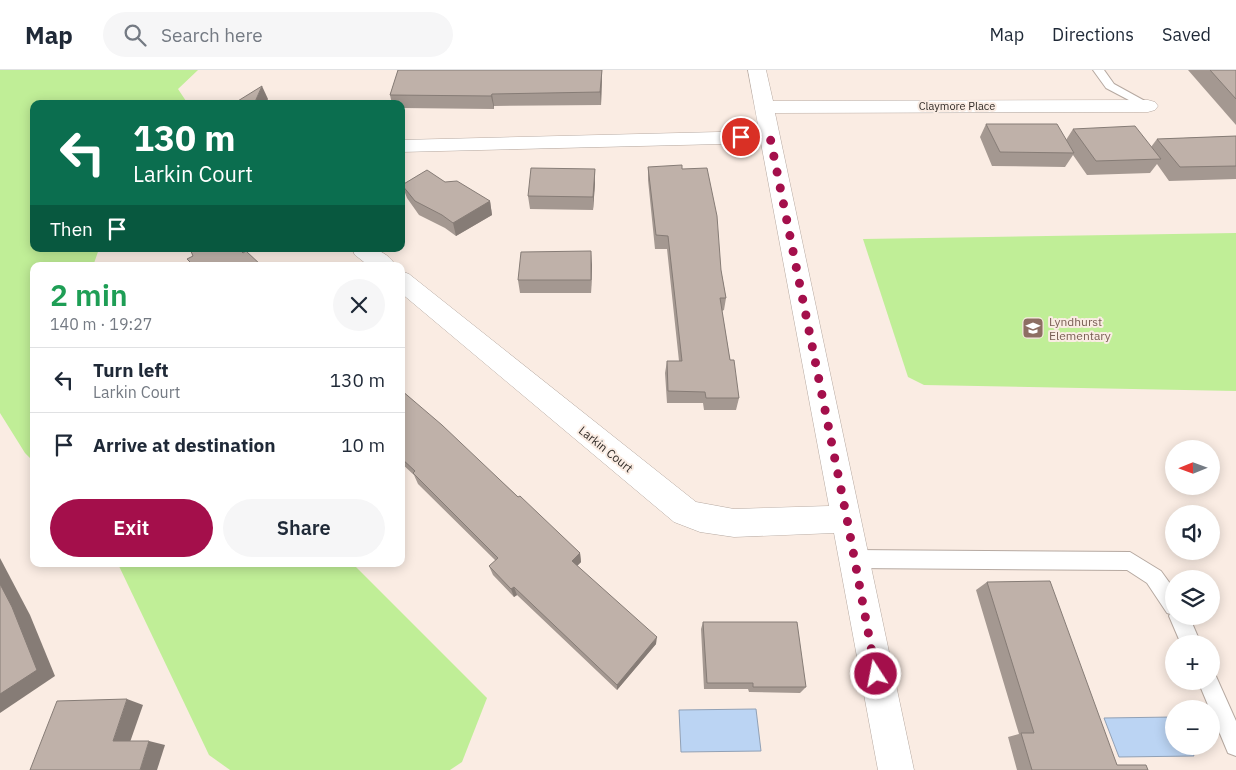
<!DOCTYPE html>
<html lang="en">
<head>
<meta charset="utf-8">
<style>
	body { margin:0; font-family:"IBM Plex Sans",sans-serif; background:#f6f6f7; color:#1f2937; height:100vh; display:flex; flex-direction:column; font-size:19px; white-space:nowrap }
	* { box-sizing:border-box; margin:0 }
	p { font-size:16px; color:#747a83 }
	.icon { flex:none; width:28px; height:28px; fill:none; stroke:currentColor; stroke-width:2; stroke-linecap:round; stroke-linejoin:round }
	.map { position:relative; flex:1; overflow:hidden }
	.sheet { position:absolute; left:30px; top:192px; width:375px; height:305px; display:flex; flex-direction:column; background:#fff; border-radius:10px; box-shadow:0 2px 12px #0003 }
	.sheet>* { flex:none }
	.banner { position:absolute; left:30px; top:30px; width:375px; height:152px; border-radius:10px; box-shadow:0 2px 12px #0003; background:#0b6e4f; color:#fff; overflow:hidden }
	.needle { width:32px; rotate:269deg }
	.controls { position:absolute; left:1165px; top:370px; display:grid; gap:10px }
	.controls a { display:grid; place-items:center; width:55px; height:55px; border-radius:50%; background:#fff; box-shadow:0 2px 12px #0003; font-size:25px }
	.pin { position:absolute; display:grid; place-items:center; width:42px; height:42px; color:#fff; margin:-21px; border:2px solid #fff; border-radius:50%; box-shadow:0 1px 5px #0007 }
	.me { position:absolute; width:55px; margin:-28px; rotate:349deg; stroke-linejoin:round; filter:drop-shadow(0 0 4px #0008) }
	.turn { display:flex; align-items:center; gap:18px; height:105px; padding:0 20px; font-size:22px }
	.turn .icon { width:65px; height:65px; stroke-width:2.5 }
	.turn b { display:block; font-size:35px; line-height:42px }
	.then { display:flex; align-items:center; height:48px; padding:0 20px; background:#0003; gap:10px; font-size:19px }
	.round { display:grid; place-items:center; flex:none; width:52px; height:52px; border-radius:26px; background:#f6f6f7 }
	.head { display:flex; align-items:center; justify-content:space-between; height:85px; padding:0 20px }
	h1 { font-size:30px; font-weight:600; line-height:38px; color:#1e9e55 }
	.cta { display:flex; gap:10px; margin-top:auto; padding:10px 20px }
	.cta a { flex:1; height:58px; border-radius:30px; background:#a40f4b; color:#fff; font-size:20px; font-weight:600; line-height:58px; text-align:center }
	.cta a+a { background:#f6f6f7; color:#1f2937 }
	ul { padding:0; list-style:none }
	li { display:flex; align-items:center; gap:15px; height:65px; padding:0 20px; border-top:1px solid #e0e1e3 }
	li div { flex:1 }
	li b { display:block; font-size:19px }
	li em { font-style:normal }
	header { display:flex; align-items:center; gap:30px; box-sizing:border-box; height:70px; padding:0 25px; background:#fff; border-bottom:1px solid #e0e1e3 }
	header strong { font-size:24px }
	nav { display:flex; gap:28px; margin-inline-start:auto; font-size:18px }
	.search { width:350px; height:45px; background:#f6f6f7; display:flex; align-items:center; gap:12px; box-sizing:border-box; padding:0 18px; border-radius:28px; color:#747a83; font-size:19px }
	.map>svg:first-child { display:block }
</style>
</head>
<body>
<header>
<strong>Map</strong>
<div class="search"><svg class="icon" aria-label="search" viewBox="0 0 24 24"><circle cx="10" cy="10" r="6"/><path d="M15 15l6 6"/></svg>Search here</div>
<nav><a>Map</a><a>Directions</a><a>Saved</a></nav>
</header>
<div class="map">
<svg width="1236" height="700" viewBox="0 0 1236 700">
	<rect width="100%" height="100%" fill="#faece3"/>
	<g fill="#c0ee97">
		<polygon points="0,0 198,0 178,19 188,34 34,34 34,179 99,179 93,196 34,196 34,392 25,383 0,343"/>
		<polygon points="1236,163 1236,321 924,315 908,307 863,169"/>
		<polygon points="118,494 353,494 487,628 462,692 450,700 230,700 209,685"/>
	</g>
	<g fill="#bbd4f3" stroke="#91a1b6">
		<polygon points="756,639 761,681 681,682 679,640"/>
		<polygon points="1174,647 1174,676 1190,676 1194,686 1119,687 1104,648"/>
	</g>
	<g fill="none" stroke-linecap="round" stroke-linejoin="round">
		<g stroke="#b6a9a1" stroke-width="2">
			<g id="service">
				<polygon points="1093,0 1104,0 1114,14 1154,36 1152,38 1144,38 1106,18"/>
				<polygon points="853,480 1130,482 1161,501 1174,519 1174,546 1189,546 1201,574 1181,574 1169,546 1170,544 1167,543 1147,513 1127,500 853,498 846,495 844,489 846,483"/>
				<polygon points="1211,602 1215,604 1236,651 1236,686 1228,683 1198,611 1211,611"/>
			</g>
		</g>
		<g stroke="#b6a9a1" stroke-width="1">
			<g id="minor">
				<polygon points="748,0 766,0 773,31 1148,30 1155,32 1158,36 1155,40 1148,42 775,43 914,700 878,700 834,463 734,467 700,462 674,452 401,223 401,201 409,204 696,432 734,439 829,436 761,73 401,82 401,70 759,61"/>
				<path d="M352 179C371 179 384 177 396 196H369L355 185Z"/>
			</g>
		</g>
		<use href="#service" fill="#fff" fill-rule="evenodd"/>
		<use href="#minor" fill="#fff" fill-rule="evenodd"/>
	</g>
	<g fill="#a49891">
		<polygon points="398,0 602,0 601,35 494,36 494,39 401,38 401,34 392,34 390,25"/>
		<polygon points="1188,0 1236,0 1236,55"/>
		<polygon points="986,54 1066,70 1073,59 1151,77 1157,69 1236,66 1236,109 1169,111 1157,94 1150,103 1087,105 1073,85 1065,97 992,96 980,67"/>
		<polygon points="648,97 682,99 721,200 726,228 724,240 722,241 730,290 739,328 736,340 704,340 703,333 667,333 665,303 667,291 679,291 667,179 655,179 648,110"/>
		<polygon points="595,99 595,113 593,140 530,139 528,126"/>
		<polygon points="445,112 490,131 492,145 456,166 445,158 419,145 407,128 402,115"/>
		<polygon points="592,195 591,223 520,223 518,210"/>
		<polygon points="401,320 580,483 581,492 577,496 656,574 617,620 517,525 514,527 493,505 489,496 496,491 418,414 414,405 401,393"/>
		<polygon points="987,512 1117,695 1148,700 1017,700 1008,667 1019,664 976,520"/>
		<polygon points="703,552 806,617 800,623 749,622 748,619 704,619 701,559"/>
	</g>
	<g fill="#867c76">
		<polygon points="602,0 602,8 601,35 600,22"/>
		<polygon points="262,16 268,29 266,34 254,34"/>
		<polygon points="492,24 494,36 494,39 491,26"/>
		<polygon points="595,99 595,113 593,140 593,127"/>
		<polygon points="490,131 492,145 456,166 453,153"/>
		<polygon points="591,181 592,195 591,223"/>
		<polygon points="580,483 581,492 573,500 572,491"/>
		<polygon points="0,488 30,545 55,606 0,643"/>
		<polygon points="514,517 517,525 514,527 511,519"/>
		<polygon points="657,567 656,574 617,620 617,615"/>
		<polygon points="127,629 143,635 129,675 113,671"/>
		<polygon points="149,671 165,675 157,700 140,700"/>
	</g>
	<g fill="#bfb1a9" stroke="#867c76">
		<polygon points="398,0 602,0 600,22 492,24 491,26 390,25"/>
		<polygon points="1210,0 1236,0 1236,29"/>
		<polygon points="262,16 254,34 233,34"/>
		<polygon points="986,54 1057,54 1074,83 1000,82"/>
		<polygon points="1135,56 1161,89 1096,91 1073,59"/>
		<polygon points="1236,66 1236,96 1180,97 1157,69"/>
		<polygon points="682,95 682,99 707,98 717,146 721,200 726,228 720,228 730,290 734,290 739,328 706,328 705,322 668,321 667,291 682,291 668,166 656,165 648,97"/>
		<polygon points="531,98 595,99 593,127 528,126"/>
		<polygon points="427,100 445,112 457,111 490,131 453,153 442,145 415,131 402,115"/>
		<polygon points="190,179 239,179 243,183 246,181 262,196 194,196 187,189 193,186"/>
		<polygon points="591,181 591,210 518,210 521,182"/>
		<polygon points="401,320 442,355 518,427 520,426 580,483 572,491 657,567 617,615 514,517 511,519 489,496 498,488 413,403 415,401 401,388"/>
		<polygon points="1050,511 1117,695 1146,695 1148,700 1032,700 1021,663 1034,663 987,512"/>
		<polygon points="0,514 12,537 37,600 0,624"/>
		<polygon points="703,552 797,552 806,617 753,617 753,613 707,613"/>
		<polygon points="127,629 113,671 149,671 140,700 30,700 57,631"/>
	</g>
	<g fill="none" stroke-linecap="round" stroke-linejoin="round">
		<polyline stroke="#a40f4b" stroke-width="9" stroke-dasharray="0 16.2" points="741,67 770,67 847,449 876,604"/>
	</g>
	<defs>
		<g id="school-square" transform="scale(1.125)"><rect x="-9" y="-9" width="18" height="18" rx="4" fill="#8d6e63" stroke="#faece3"/><path d="M0-5L7-2L0 1L-7-2ZM-4 1L0 2.5L4 1V4Q0 6-4 4Z" fill="#fff"/></g>
	</defs>
	<g fill-rule="evenodd">
		<use href="#school-square" x="1033" y="258"/>
	</g>
	<g text-anchor="middle" dominant-baseline="central" stroke-width="4" stroke-linejoin="round" paint-order="stroke">
		<g font-size="11" fill="#302b27" stroke="#faece3">
			<text x="957" y="36">Claymore Place</text>
		</g>
		<g font-size="12" fill="#785e54" stroke="#faece3" text-anchor="start">
			<text x="1049" y="251">Lyndhurst<tspan x="1049" dy="14">Elementary</tspan></text>
		</g>
		<g font-size="12" fill="#302b27" stroke="#faece3">
			<text transform="translate(606 379) rotate(39)">Larkin Court</text>
		</g>
	</g>
</svg>
<div class="controls">
<a><svg class="needle" viewBox="-14 -14 28 28"><path d="M0-13l5 13h-10z" fill="#e53935"/><path d="M0 13l5-13h-10z" fill="#747a83"/></svg></a>
<a><svg class="icon" aria-label="sound" viewBox="0 0 24 24"><path d="M4 9h4l5-4v14l-5-4H4zM17 9q2 3 0 6"/></svg></a>
<a><svg class="icon" aria-label="layers" viewBox="0 0 24 24"><path d="M12 4l9 5-9 5-9-5zM3 14l9 5 9-5"/></svg></a>
<a>+</a>
<a>−</a>
</div>
<div class="pin" style="left:741px;top:67px;background:#d93025"><svg class="icon" aria-label="arrive" viewBox="0 0 24 24"><path d="M6 21V4h12l-3 4 3 4H6"/></svg></div>
<svg class="me" style="left:876px;top:604px" viewBox="-20 -20 40 40"><circle r="17" fill="#a40f4b" stroke="#fff" stroke-width="3"/><path d="M0-11L8 9 0 5-8 9z" fill="#fff"/></svg>
<div class="banner">
<div class="turn"><svg class="icon" aria-label="left" viewBox="0 0 24 24"><path d="M17 20v-9H6M10 6l-5 5 5 5"/></svg><div><b>130 m</b>Larkin Court</div></div>
<div class="then">Then<svg class="icon" aria-label="arrive" viewBox="0 0 24 24"><path d="M6 21V4h12l-3 4 3 4H6"/></svg></div>
</div>
<section class="sheet">
<div class="head"><div><h1>2 min</h1><p>140 m · 19:27</p></div><a class="round"><svg class="icon" aria-label="close" viewBox="0 0 24 24"><path d="M6 6l12 12M18 6L6 18"/></svg></a></div>
<ul>
<li><svg class="icon" aria-label="left" viewBox="0 0 24 24"><path d="M17 20v-9H6M10 6l-5 5 5 5"/></svg><div><b>Turn left</b><p>Larkin Court</p></div><em>130 m</em></li>
<li><svg class="icon" aria-label="arrive" viewBox="0 0 24 24"><path d="M6 21V4h12l-3 4 3 4H6"/></svg><div><b>Arrive at destination</b></div><em>10 m</em></li>
</ul>
<div class="cta"><a>Exit</a><a>Share</a></div>
</section>
</div>
</body>
</html>
